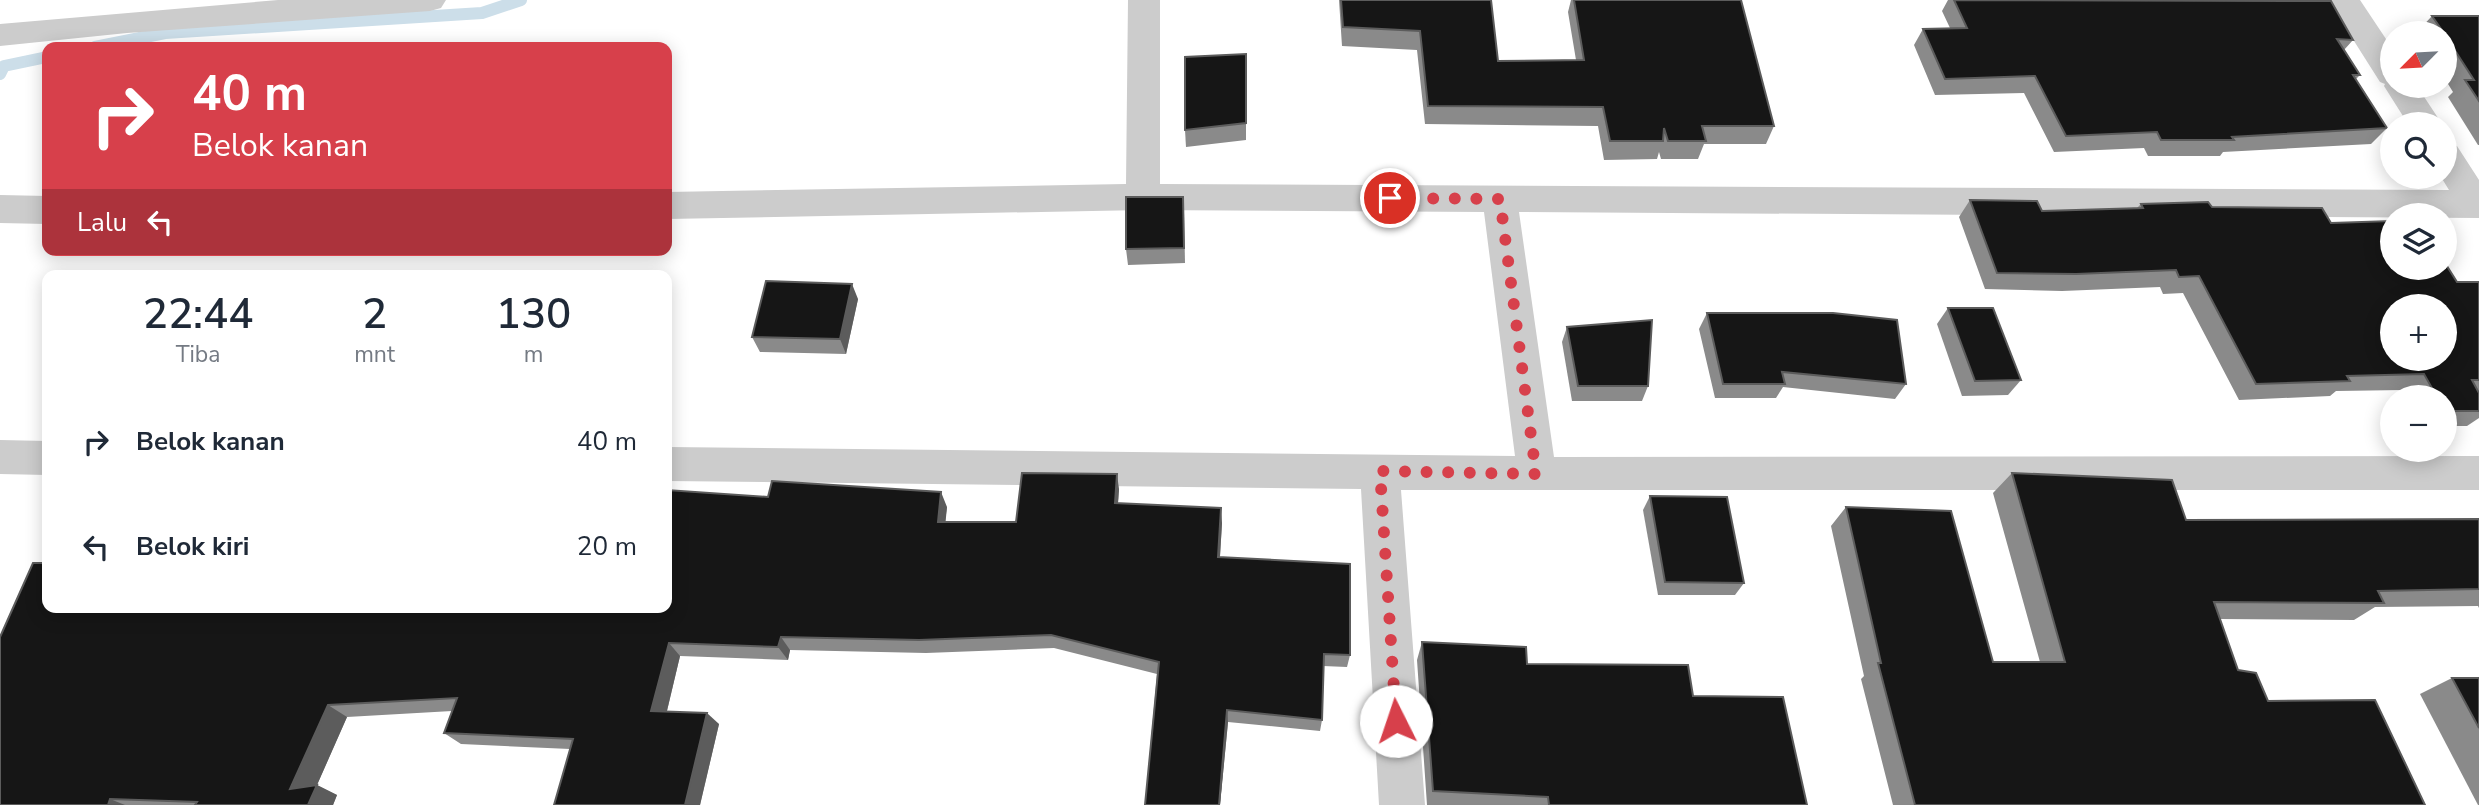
<!DOCTYPE html>
<html lang="id">
<head>
<meta charset="utf-8">
<style>
	body { margin:0; font-family:"Nunito Sans",sans-serif; background:#f2f2f3; color:#1f2937; height:100vh; display:flex; flex-direction:column; font-size:26px; white-space:nowrap }
	* { box-sizing:border-box; margin:0 }
	p { font-size:23px; color:#747a83 }
	.icon { flex:none; width:38px; height:38px; fill:none; stroke:currentColor; stroke-width:2; stroke-linecap:round; stroke-linejoin:round }
	.map { position:relative; flex:1; overflow:hidden }
	.panel { position:absolute; left:42px; top:270px; width:630px; height:343px; display:flex; flex-direction:column; background:#fff; border-radius:14px; box-shadow:0 4px 18px #0003 }
	.panel>* { flex:none }
	.banner { position:absolute; left:42px; top:42px; width:630px; height:214px; border-radius:14px; box-shadow:0 4px 18px #0003; background:#d7404b; color:#fff; overflow:hidden }
	.needle { width:46px; rotate:246deg }
	.controls { position:absolute; left:2380px; top:21px; display:grid; gap:14px }
	.controls a { display:grid; place-items:center; width:77px; height:77px; border-radius:50%; background:#fff; box-shadow:0 4px 18px #0003; font-size:35px }
	.pin { position:absolute; display:grid; place-items:center; width:60px; height:60px; color:#fff; margin:-30px; border:4px solid #fff; border-radius:50%; box-shadow:0 2px 7px #0007 }
	.me { position:absolute; width:77px; margin:-38px; rotate:356deg; stroke-linejoin:round; filter:drop-shadow(0 0 5px #0008) }
	.turn { display:flex; align-items:center; gap:24px; height:147px; padding:0 35px; font-size:32px }
	.turn .icon { width:91px; height:91px; stroke-width:2.5 }
	.turn b { display:block; font-size:49px; line-height:60px }
	.then { display:flex; align-items:center; height:66px; padding:0 35px; background:#0003; gap:14px; font-size:26px }
	.eta { display:flex; justify-content:space-evenly; align-items:center; height:119px; text-align:center }
	.eta b { font-size:42px; font-weight:600; line-height:49px }
	ul { padding:0; list-style:none }
	li { display:flex; align-items:center; gap:21px; height:105px; padding:0 35px }
	li div { flex:1 }
	li b { display:block; font-size:26px }
	li em { font-style:normal }
	.map>svg:first-child { display:block }
</style>
</head>
<body>
<div class="map">
<svg width="2479" height="805" viewBox="0 0 2479 805">
	<rect width="100%" height="100%" fill="#fff"/>
	<g fill="none" stroke-linecap="round" stroke-linejoin="round">
		<g stroke="#ccdee9" stroke-width="12">
			<polyline points="95,47 165,33 482,13 521,0"/>
			<polyline points="0,74 4,66 47,57"/>
		</g>
		<g fill="#ccc" fill-rule="evenodd">
			<polygon points="278,0 446,0 441,8 430,11 127,33 0,46 0,24"/>
			<polygon points="1128,0 1160,0 1160,184 2449,190 2441,177 2445,177 2445,142 2457,146 2479,180 2479,218 1519,212 1554,457 2479,456 2479,490 1401,490 1425,805 1379,805 1361,489 667,481 667,447 1515,456 1484,212 1143,210 667,219 667,192 1126,184"/>
			<polygon points="2328,0 2360,0 2392,48 2392,86 2417,86 2442,124 2408,124 2384,86 2385,84 2380,82"/>
			<polygon points="0,195 47,196 47,224 0,223"/>
			<polygon points="0,440 47,441 47,475 0,474"/>
		</g>
	</g>
	<g fill="#8a8a8a">
		<polygon points="1339,0 1491,0 1498,61 1576,60 1568,12 1571,0 1741,0 1774,126 1766,144 1704,144 1698,159 1661,159 1659,152 1657,159 1604,160 1598,126 1425,124 1417,50 1342,46"/>
		<polygon points="1948,0 2301,0 2353,40 2344,50 2360,75 2356,79 2387,128 2371,144 2223,152 2220,156 2148,156 2144,148 2054,152 2024,93 1935,95 1914,45 1923,29 1950,28 1942,11"/>
		<polygon points="2432,16 2479,16 2479,145 2478,145 2448,97 2453,92 2445,79 2445,33 2416,33"/>
		<polygon points="1246,54 1246,140 1186,147 1185,130"/>
		<polygon points="1970,200 2042,211 2137,208 2141,204 2212,207 2331,223 2457,282 2479,282 2479,418 2467,426 2445,426 2445,397 2408,397 2403,390 2336,391 2330,396 2239,400 2183,293 2163,294 2160,287 2062,291 1985,289 1959,217"/>
		<polygon points="1184,213 1185,263 1128,265 1126,249"/>
		<polygon points="858,299 846,354 760,352 752,337"/>
		<polygon points="1948,308 2021,380 2008,395 1962,396 1937,324"/>
		<polygon points="1707,313 1906,384 1895,399 1783,387 1776,398 1715,398 1699,329"/>
		<polygon points="1567,327 1648,386 1642,401 1572,401 1562,342"/>
		<polygon points="2012,473 2186,520 2479,519 2479,608 2478,606 2375,607 2354,620 2220,619 2238,670 2268,701 2425,805 1893,805 1861,679 1864,676 1831,526 1846,507 1993,662 2040,662 1993,493"/>
		<polygon points="1119,489 1118,503 1222,523 1220,557 1350,655 1347,667 1323,666 1322,720 1320,731 1228,722 1220,805 1145,805 1157,674 1054,648 926,653 790,650 788,660 680,656 667,711 719,724 700,805 554,805 570,749 461,744 444,733 452,711 347,717 317,785 337,795 333,805 0,805 47,607 768,497 947,507 945,522 1016,522"/>
		<polygon points="1650,496 1744,583 1735,595 1658,595 1643,510"/>
		<polygon points="1422,642 1527,664 1693,696 1807,805 1427,805 1417,660"/>
		<polygon points="2452,678 2479,678 2479,805 2478,805 2420,694"/>
	</g>
	<g fill="#5c5c5c">
		<polygon points="852,284 858,299 846,354 840,339"/>
		<polygon points="1117,474 1119,489 1117,517 1115,503"/>
		<polygon points="941,492 947,507 944,537 938,522"/>
		<polygon points="1221,508 1222,523 1219,571 1218,557"/>
		<polygon points="781,637 790,650 788,660 778,647"/>
		<polygon points="669,643 680,656 664,723 651,711"/>
		<polygon points="328,705 347,717 317,785 337,795 333,805 308,805 290,789"/>
		<polygon points="1227,710 1228,722 1220,805 1219,805"/>
		<polygon points="707,713 719,724 700,805 685,805"/>
		<polygon points="110,799 125,805 108,805"/>
	</g>
	<g fill="#161616" stroke="#5c5c5c" stroke-width="2" fill-rule="evenodd">
		<polygon points="1341,0 1491,0 1498,61 1584,60 1574,0 1741,0 1774,126 1702,126 1706,141 1668,141 1664,128 1663,141 1610,141 1603,107 1428,106 1420,31 1343,27"/>
		<polygon points="1954,0 2331,1 2353,40 2337,39 2360,75 2353,75 2387,128 2232,137 2234,140 2161,140 2157,132 2066,136 2035,76 1945,79 1923,29 1967,28"/>
		<polygon points="2432,16 2479,16 2479,101 2465,80 2474,80 2445,35 2445,33 2444,33"/>
		<polygon points="1246,54 1246,123 1185,130 1185,57"/>
		<polygon points="1126,197 1183,197 1184,248 1126,249"/>
		<path d="M1970 200 2037 201 2042 211 2143 208 2141 204 2208 202 2212 207 2322 208 2331 223 2392 221V268H2445V263L2457 282H2479V380H2472L2479 393V411H2445V397H2437L2424 374 2347 376 2350 381 2256 384 2199 276 2179 277 2176 270 2076 274 1997 273ZM2392 306H2445V359H2392Z"/>
		<polygon points="766,281 852,284 840,339 752,337"/>
		<polygon points="1948,308 1993,308 2021,380 1975,381"/>
		<polygon points="1707,313 1833,313 1897,320 1906,384 1782,372 1785,384 1723,384"/>
		<polygon points="1652,320 1648,386 1578,386 1567,327"/>
		<polygon points="1022,473 1117,474 1115,503 1221,508 1218,557 1350,564 1350,655 1324,654 1322,720 1227,710 1219,805 1145,805 1159,662 1051,635 919,640 781,637 778,647 669,643 651,711 707,713 685,805 554,805 573,739 444,733 457,698 328,705 290,789 317,785 308,805 195,805 197,802 110,799 108,805 0,805 0,637 33,563 47,563 47,607 667,607 667,490 768,497 772,481 941,492 938,522 1016,522"/>
		<polygon points="2012,473 2172,480 2186,520 2479,519 2479,589 2378,591 2384,603 2214,602 2238,670 2256,673 2268,701 2375,700 2425,805 1915,805 1878,663 1881,663 1846,507 1951,511 1993,662 2065,662"/>
		<polygon points="1650,496 1727,497 1744,583 1665,582"/>
		<polygon points="1422,642 1526,647 1527,664 1688,665 1693,696 1783,697 1807,805 1549,805 1548,797 1433,791"/>
		<polygon points="2452,678 2479,678 2479,728"/>
	</g>
	<g fill="none" stroke-linecap="round" stroke-linejoin="round">
		<polyline stroke="#d7404b" stroke-width="12" stroke-dasharray="0 21.6" points="1390,198 1500,199 1536,474 1380,471 1396,721"/>
	</g>
</svg>
<div class="controls">
<a><svg class="needle" viewBox="-14 -14 28 28"><path d="M0-13l5 13h-10z" fill="#e53935"/><path d="M0 13l5-13h-10z" fill="#747a83"/></svg></a>
<a><svg class="icon" aria-label="search" viewBox="0 0 24 24"><circle cx="10" cy="10" r="6"/><path d="M15 15l6 6"/></svg></a>
<a><svg class="icon" aria-label="layers" viewBox="0 0 24 24"><path d="M12 4l9 5-9 5-9-5zM3 14l9 5 9-5"/></svg></a>
<a>+</a>
<a>−</a>
</div>
<div class="pin" style="left:1390px;top:198px;background:#d93025"><svg class="icon" aria-label="arrive" viewBox="0 0 24 24"><path d="M6 21V4h12l-3 4 3 4H6"/></svg></div>
<svg class="me" style="left:1396px;top:721px" viewBox="-20 -20 40 40"><circle r="19" fill="#fff"/><path d="M0-13L10 11 0 6-10 11z" fill="#d7404b"/></svg>
<div class="banner">
<div class="turn"><svg class="icon" aria-label="right" viewBox="0 0 24 24"><path d="M7 20v-9h11M14 6l5 5-5 5"/></svg><div><b>40 m</b>Belok kanan</div></div>
<div class="then">Lalu<svg class="icon" aria-label="left" viewBox="0 0 24 24"><path d="M17 20v-9H6M10 6l-5 5 5 5"/></svg></div>
</div>
<section class="panel">
<div class="eta">
<div><b>22:44</b><p>Tiba</p></div>
<div><b>2</b><p>mnt</p></div>
<div><b>130</b><p>m</p></div>
</div>
<ul>
<li><svg class="icon" aria-label="right" viewBox="0 0 24 24"><path d="M7 20v-9h11M14 6l5 5-5 5"/></svg><div><b>Belok kanan</b></div><em>40 m</em></li>
<li><svg class="icon" aria-label="left" viewBox="0 0 24 24"><path d="M17 20v-9H6M10 6l-5 5 5 5"/></svg><div><b>Belok kiri</b></div><em>20 m</em></li>
</ul>
</section>
</div>
</body>
</html>
